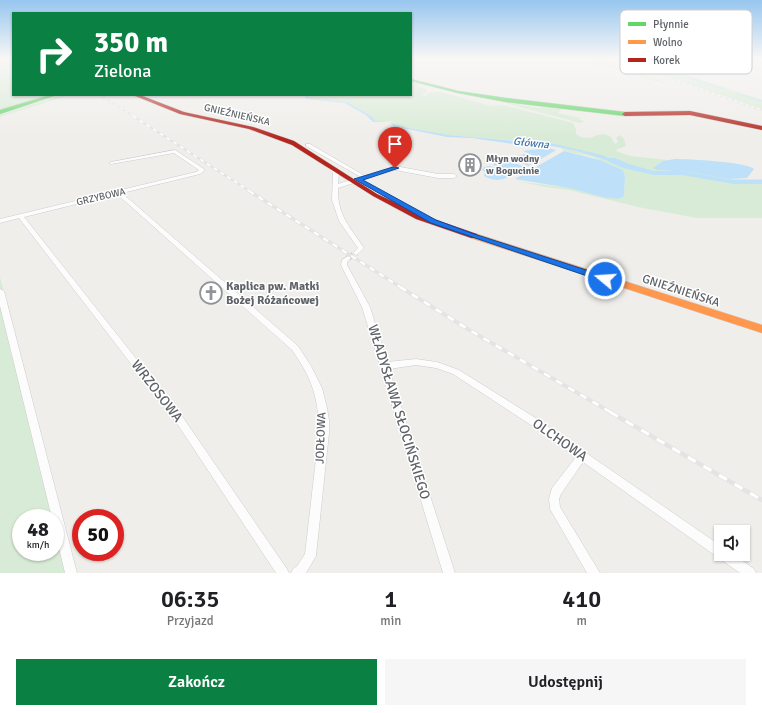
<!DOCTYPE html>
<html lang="pl">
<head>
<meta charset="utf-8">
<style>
	body { margin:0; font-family:Signika,sans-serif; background:#f6f6f6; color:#202124; height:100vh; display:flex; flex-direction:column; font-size:15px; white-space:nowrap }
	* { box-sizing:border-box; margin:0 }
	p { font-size:13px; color:#757577 }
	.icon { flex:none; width:22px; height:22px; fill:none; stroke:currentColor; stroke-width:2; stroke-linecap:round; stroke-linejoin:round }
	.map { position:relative; height:573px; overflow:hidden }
	.sheet { display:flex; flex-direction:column; background:#fff; flex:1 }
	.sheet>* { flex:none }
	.banner { position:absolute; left:12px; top:12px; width:400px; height:84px; border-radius:0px; box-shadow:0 1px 3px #0004; background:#0b8043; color:#fff; overflow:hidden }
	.tools { position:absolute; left:714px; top:525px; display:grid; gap:8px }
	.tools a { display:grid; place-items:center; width:36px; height:36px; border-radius:0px; background:#fff; box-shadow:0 1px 3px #0004; font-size:20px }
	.speed { position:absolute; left:12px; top:509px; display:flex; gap:8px; font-size:20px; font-weight:700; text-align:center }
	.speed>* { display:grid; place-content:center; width:52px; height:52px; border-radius:50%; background:#fff; box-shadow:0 1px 3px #0004; line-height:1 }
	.speed small { font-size:10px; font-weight:400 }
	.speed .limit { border:6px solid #d22; background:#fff; color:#111 }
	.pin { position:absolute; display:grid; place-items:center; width:34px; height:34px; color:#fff; margin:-41px -17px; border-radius:50% 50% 50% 0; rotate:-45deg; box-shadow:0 0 4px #0007 }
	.pin .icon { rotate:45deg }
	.me { position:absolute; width:44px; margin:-22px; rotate:288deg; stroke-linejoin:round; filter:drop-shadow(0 0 3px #0008) }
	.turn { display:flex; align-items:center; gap:14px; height:84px; padding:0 16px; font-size:18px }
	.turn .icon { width:52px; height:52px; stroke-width:2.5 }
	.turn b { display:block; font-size:28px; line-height:34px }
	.eta { display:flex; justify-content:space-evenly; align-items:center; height:68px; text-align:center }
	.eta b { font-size:24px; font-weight:600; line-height:28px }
	.primary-button { display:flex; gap:8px; margin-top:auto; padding:8px 16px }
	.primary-button a { flex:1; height:46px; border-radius:0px; background:#0b8043; color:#fff; font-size:16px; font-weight:600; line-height:46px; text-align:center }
	.primary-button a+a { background:#f6f6f6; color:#202124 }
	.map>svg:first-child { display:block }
</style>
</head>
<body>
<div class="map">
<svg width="762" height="573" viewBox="0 0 762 573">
	<rect width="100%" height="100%" fill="#efeeea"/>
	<g fill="#d8ebd6" fill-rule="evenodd">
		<polygon points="0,59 13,59 13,95 48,95 0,110"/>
		<path d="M575 59 598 60 599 62 595 63H606L623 70 650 76 667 83C653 83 641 76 628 72 610 66 593 65 575 59Z"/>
		<polygon points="616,59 639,59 762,100 762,109"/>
		<path d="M411 81 420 84 418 86 427 89 425 91 427 92 422 95 425 96 430 92H441L491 106 503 105 573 123 576 129V134C590 143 593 134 604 134L610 136 615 144 618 142 616 138 620 135 624 139 626 146 618 149 616 151 630 156 667 160 663 161 657 170 689 172 729 179H762V218H697L638 207 569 190 546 187 517 181 569 188 602 197 624 196 625 176 623 170 593 157 565 151C556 142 530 147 517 143L522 141 446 135 398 126 391 121H376L371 116 347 102 308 98V95H411Z"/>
		<polygon points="61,95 70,95 0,117 0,115"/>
		<polygon points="498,101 540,108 545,107 561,109 558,113 582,118 579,119 564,115 584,121 580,123"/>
		<path d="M0 277 72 573H0ZM21 518H55V552H21Z"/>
	</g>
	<g fill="#bfe0f9">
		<path d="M305 95H308L309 98 347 102 371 116 376 121 391 122 398 126 448 135 515 141 537 140 602 155 627 165 625 167C594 156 559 142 527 146L472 138 447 137 393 126 390 122H373L366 115 345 103 308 99 305 98Z"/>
		<polygon points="548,148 556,150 541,159 523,151"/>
		<polygon points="564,151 600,160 623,170 625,176 624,196 618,199 602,197 569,188 515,179"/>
		<polygon points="525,154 538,160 528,166 509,157"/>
		<polygon points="503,157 524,167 525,167 516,172 493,165 497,158"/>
		<path d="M675 159C688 159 747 162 754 169L747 178 729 179 689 172 657 170 653 168 663 161Z"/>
		<path d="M490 166 513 174H514C503 181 495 182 484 176L485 172 482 170 484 167Z"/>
	</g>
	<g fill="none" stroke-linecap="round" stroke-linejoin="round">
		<g stroke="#bfe0f9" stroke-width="1">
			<polyline points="642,62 724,89"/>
			<polyline points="739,94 762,101"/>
		</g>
		<polygon fill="#bfe0f9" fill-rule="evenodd" points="609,158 615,158 629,164 654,171 682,171 734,180 762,180 762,184 734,184 682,175 654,175 623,168 609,162"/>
		<polyline stroke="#cbcbca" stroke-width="6" stroke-dasharray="6 3" stroke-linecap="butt" points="348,258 356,253"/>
		<g stroke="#cbcccc" stroke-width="1">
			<g id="street">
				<path d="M306 144H310L365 176 395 166 438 174H454L457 176 454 178H438L395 170 338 188C337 215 350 227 364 248L358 254 356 255 353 253 358 248 339 221 332 200 333 173 326 166 331 165 339 173 338 184 361 177 306 146Z"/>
				<path d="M175 150 204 169V171L200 174 122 193 298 346 311 366 322 388 327 408 329 420V433L316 556 306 573H291L293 569 297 566 305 554 319 433C319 399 312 378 292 350L117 194 24 217 184 419 287 569 289 573H276L178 425 19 218 0 223V219L196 172 199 170 174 153 111 164 109 163 111 162Z"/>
				<polygon points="348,256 351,258 347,262 347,265 370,307 387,362 416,359 437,362 459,370 534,417 721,546 721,554 733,554 754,569 756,573 740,573 583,462 561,494 559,499 560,507 600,573 587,573 550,509 549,499 552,488 576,457 528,423 453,374 436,368 416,365 389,369 455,573 443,573 362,307 341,265 342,260"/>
				<polygon points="0,289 4,291 77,573 65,573 55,531 55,518 52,518 0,306"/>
			</g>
		</g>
		<g stroke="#cacacb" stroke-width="1">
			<g id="fast">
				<polygon points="411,79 458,91 506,98 625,112 628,114 625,116 506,102 458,93 411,81"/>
				<polygon points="50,95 57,95 0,114 0,110"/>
			</g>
		</g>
		<g stroke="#cacacb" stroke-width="1">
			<polygon id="slow" points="471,234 477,234 762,325 762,333 471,238 470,236"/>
		</g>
		<g stroke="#cacacb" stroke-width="1">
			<g id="jam">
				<polygon points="133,95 140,95 184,112 253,127 294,141 377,194 422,215 477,234 478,236 477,238 471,238 416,219 373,196 292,145 249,129 180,114"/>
				<polygon points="690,111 762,126 762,130 690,115 625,116 622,114 625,112"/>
			</g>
		</g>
		<use href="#street" fill="#fdfcfc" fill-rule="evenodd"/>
		<use href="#fast" fill="#63d668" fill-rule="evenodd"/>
		<use href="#slow" fill="#ff974d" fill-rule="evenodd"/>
		<use href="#jam" fill="#b3261e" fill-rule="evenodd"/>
		<g stroke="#e4e4e4" stroke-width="2">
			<g id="rail-far4">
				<polyline points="609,59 762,110"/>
				<polyline points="100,95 135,117"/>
			</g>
		</g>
		<g stroke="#e4e4e4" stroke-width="2.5">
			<polyline id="rail-far3" points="133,116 251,192"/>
		</g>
		<g stroke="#e4e4e4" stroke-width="3.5">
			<polyline id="rail-far2" points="249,191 402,288"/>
		</g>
		<g stroke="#e4e4e4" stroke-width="4">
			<polyline id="rail-far1" points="400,287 471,331 612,413"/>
		</g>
		<g stroke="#e4e4e4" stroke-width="4.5">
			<polyline id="rail" points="610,412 762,500"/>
		</g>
		<use href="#rail-far4" stroke="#fff" stroke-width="1" stroke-dasharray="3" stroke-linecap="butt"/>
		<use href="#rail-far3" stroke="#fff" stroke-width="1.5" stroke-dasharray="4" stroke-linecap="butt"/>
		<use href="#rail-far2" stroke="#fff" stroke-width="2" stroke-dasharray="5.5" stroke-linecap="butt"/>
		<use href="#rail-far1" stroke="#fff" stroke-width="2.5" stroke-dasharray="7" stroke-linecap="butt"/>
		<use href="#rail" stroke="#fff" stroke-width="3" stroke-dasharray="9" stroke-linecap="butt"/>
	</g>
	<polygon fill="#b8b7b5" points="201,287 220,292 221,295 212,300 202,290"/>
	<polygon fill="#969594" points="220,292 221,295 212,300 211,297"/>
	<polygon fill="#d6d5d3" stroke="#969594" points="209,283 220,292 211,297 201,287"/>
	<linearGradient id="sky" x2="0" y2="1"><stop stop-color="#97c6ef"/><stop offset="0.42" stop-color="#f8f7f6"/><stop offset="1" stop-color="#f8f7f6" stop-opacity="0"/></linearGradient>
	<rect width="762" height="139" fill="url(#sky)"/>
	<polygon fill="#1a73e8" stroke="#114b97" points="393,167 399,168 363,180 436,220 474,234 608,277 610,279 605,282 602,281 431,223 354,179"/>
	<defs>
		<g id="building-ring" transform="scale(1.15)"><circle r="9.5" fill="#fff" stroke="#919496" stroke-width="1.5"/><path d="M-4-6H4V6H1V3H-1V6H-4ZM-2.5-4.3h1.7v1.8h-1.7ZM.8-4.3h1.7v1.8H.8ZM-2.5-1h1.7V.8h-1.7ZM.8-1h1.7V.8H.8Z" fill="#919496"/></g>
		<g id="church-ring" transform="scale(1.15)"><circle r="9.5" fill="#fff" stroke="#919496" stroke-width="1.5"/><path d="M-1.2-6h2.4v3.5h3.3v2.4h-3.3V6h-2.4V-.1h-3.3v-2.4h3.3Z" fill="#919496"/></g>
	</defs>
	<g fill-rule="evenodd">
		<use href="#building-ring" x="470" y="165"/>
		<use href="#church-ring" x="211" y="293"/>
	</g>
	<g text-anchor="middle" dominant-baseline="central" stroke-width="3" stroke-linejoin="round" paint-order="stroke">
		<g font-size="10" fill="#5f6368" stroke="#fff">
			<text transform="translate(237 115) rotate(13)">GNIEŹNIEŃSKA</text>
			<text transform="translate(101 197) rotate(-13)">GRZYBOWA</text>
		</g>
		<g font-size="10" font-weight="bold" fill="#5f6368" stroke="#fff" text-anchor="start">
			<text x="486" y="159">Młyn wodny<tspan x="486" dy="12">w Bogucinie</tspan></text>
		</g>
		<g font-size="11" font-style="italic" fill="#4174aa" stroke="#fff">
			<text transform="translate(531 143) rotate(6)">Główna</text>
		</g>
		<g font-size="12" font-weight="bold" fill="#5f6368" stroke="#fff" text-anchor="start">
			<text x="226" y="286">Kaplica pw. Matki<tspan x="226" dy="14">Bożej Różańcowej</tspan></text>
		</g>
		<g font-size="12" fill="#5f6368" stroke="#fff">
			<text transform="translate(681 291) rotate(18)">GNIEŹNIEŃSKA</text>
			<text transform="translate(321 438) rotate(-88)">JODŁOWA</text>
		</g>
		<g font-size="14" fill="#5f6368" stroke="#fff">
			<text transform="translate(157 391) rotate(52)">WRZOSOWA</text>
			<text transform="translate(399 412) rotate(73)">WŁADYSŁAWA SŁOCIŃSKIEGO</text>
			<text transform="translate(560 440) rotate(35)">OLCHOWA</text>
		</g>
	</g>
	<rect x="620" y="10" width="132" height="64" rx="6" fill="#fff" stroke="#cfd0d2" stroke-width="1"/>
	<rect x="628" y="22" width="18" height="4" fill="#63d668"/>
	<rect x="628" y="40" width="18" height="4" fill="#ff974d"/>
	<rect x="628" y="58" width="18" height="4" fill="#b3261e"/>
	<g font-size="11" fill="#5f6368">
		<text x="653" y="28">Płynnie</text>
		<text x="653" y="46">Wolno</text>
		<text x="653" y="64">Korek</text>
	</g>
</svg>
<div class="tools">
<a><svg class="icon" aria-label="sound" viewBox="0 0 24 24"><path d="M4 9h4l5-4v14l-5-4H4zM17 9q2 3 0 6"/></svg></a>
</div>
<div class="speed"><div>48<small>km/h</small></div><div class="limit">50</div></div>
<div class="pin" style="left:395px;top:168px;background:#d93025"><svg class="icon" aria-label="arrive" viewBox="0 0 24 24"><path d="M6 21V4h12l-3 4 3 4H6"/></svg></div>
<svg class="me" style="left:605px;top:279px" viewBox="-20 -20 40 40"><circle r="17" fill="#1a73e8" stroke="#fff" stroke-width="3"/><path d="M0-11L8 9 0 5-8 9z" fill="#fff"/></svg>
<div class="banner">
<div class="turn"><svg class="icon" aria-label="right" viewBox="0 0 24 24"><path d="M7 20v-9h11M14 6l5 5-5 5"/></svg><div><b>350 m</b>Zielona</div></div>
</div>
</div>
<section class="sheet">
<div class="eta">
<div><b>06:35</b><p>Przyjazd</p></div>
<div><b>1</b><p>min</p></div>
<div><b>410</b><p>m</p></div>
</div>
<div class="primary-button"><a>Zakończ</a><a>Udostępnij</a></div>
</section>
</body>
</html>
